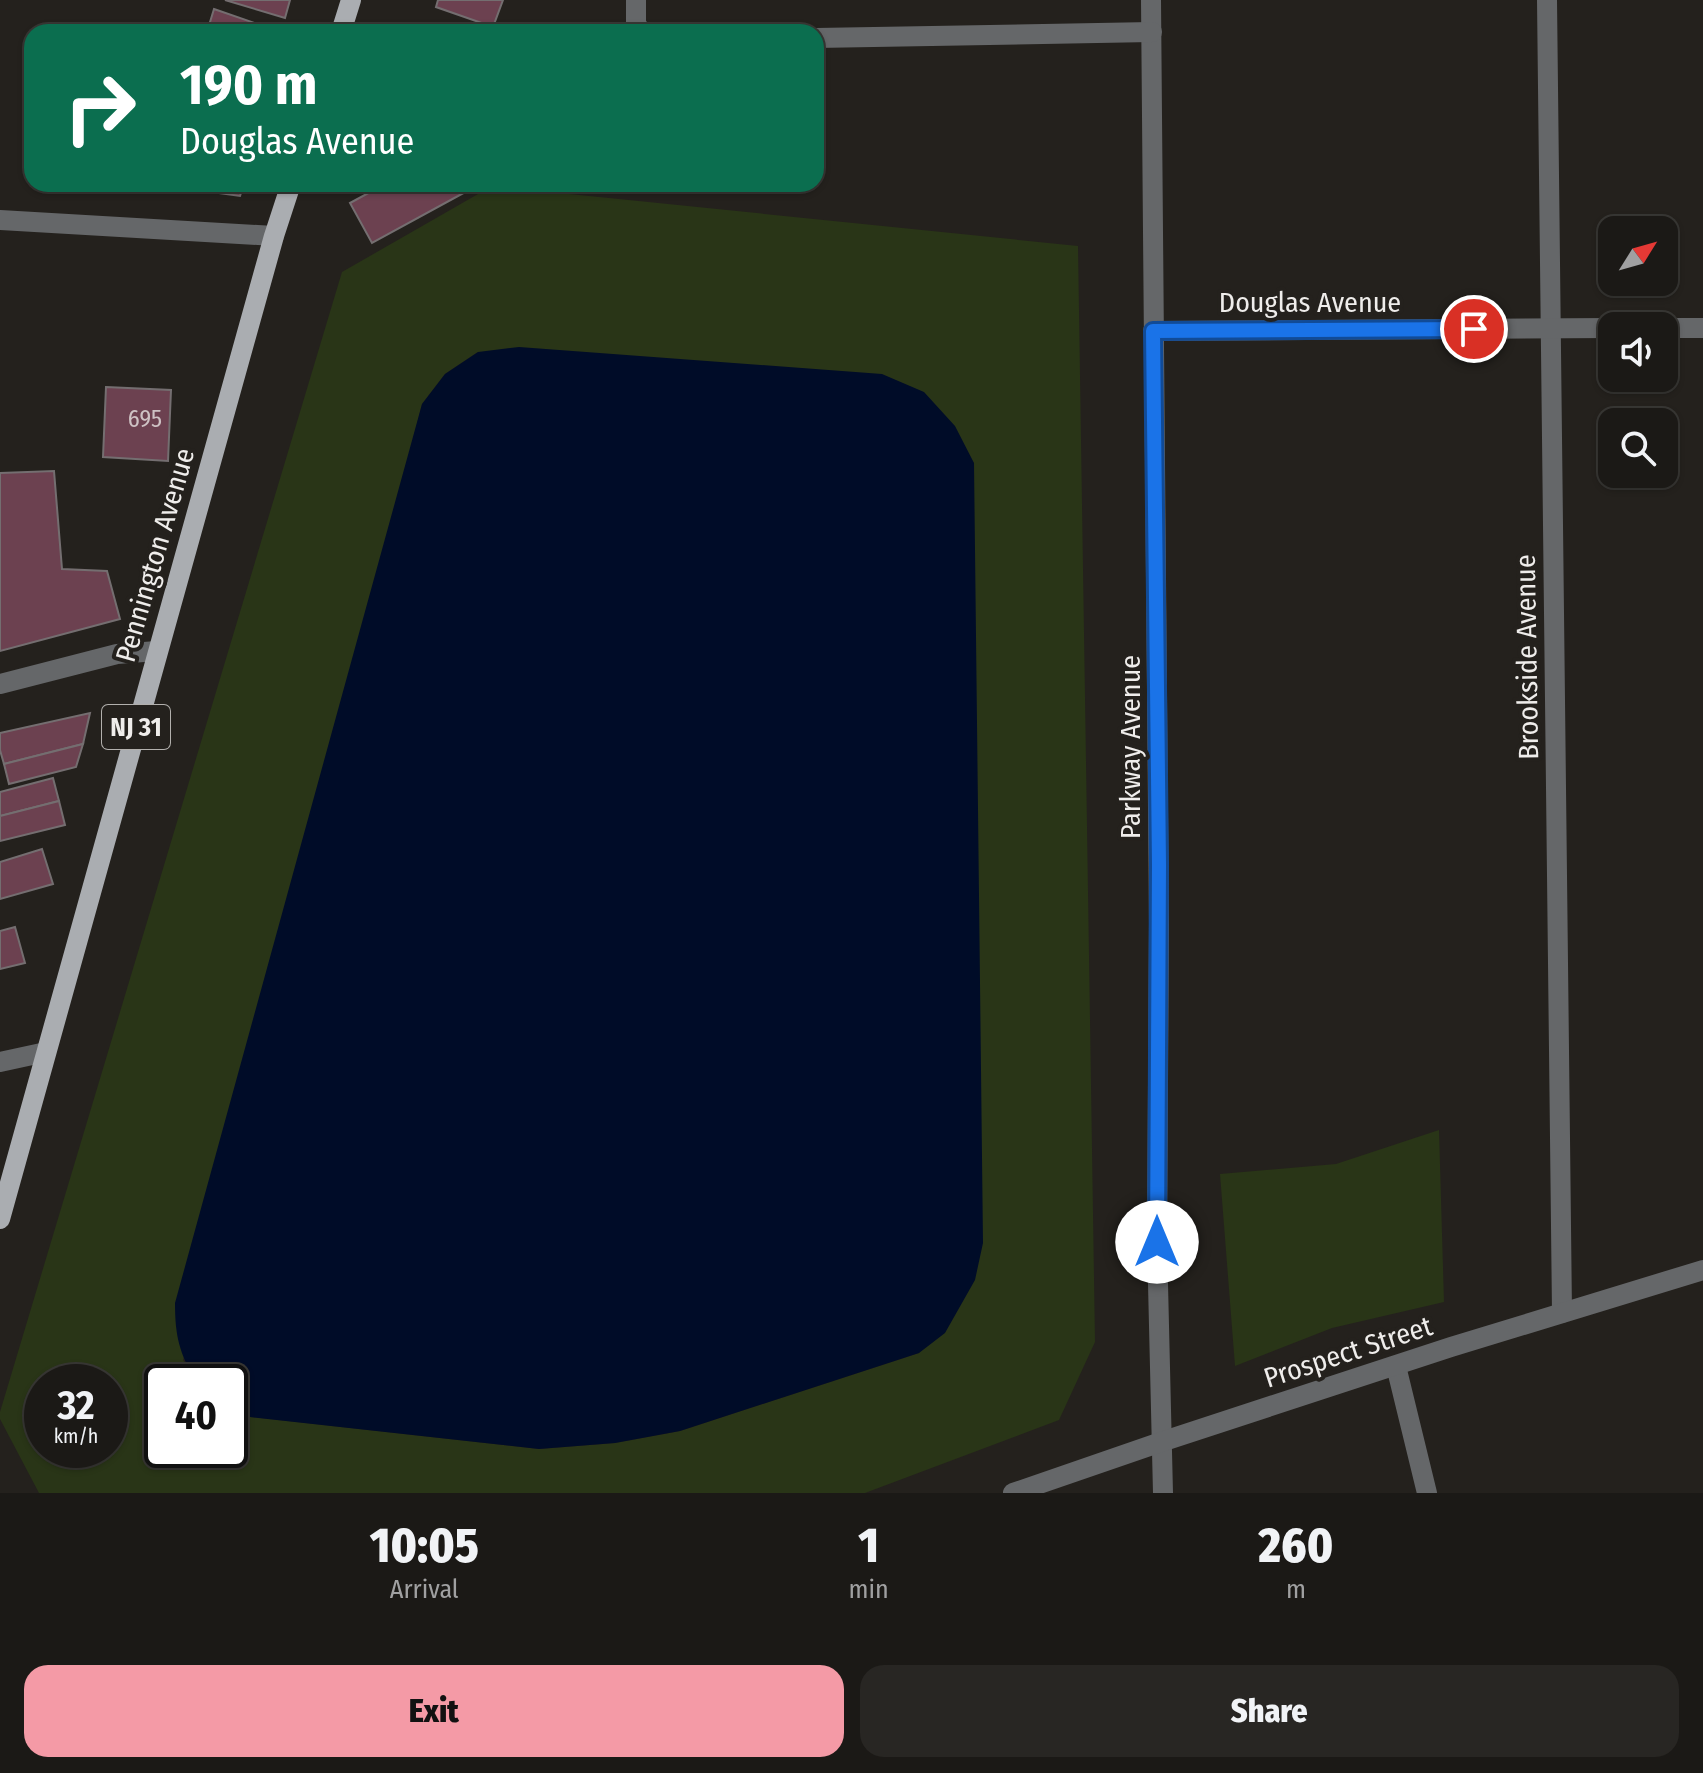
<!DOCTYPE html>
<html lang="en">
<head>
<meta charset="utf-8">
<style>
	body { margin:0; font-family:"Fira Sans Condensed",sans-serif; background:#282623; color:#f1f3f6; height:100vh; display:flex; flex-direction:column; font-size:30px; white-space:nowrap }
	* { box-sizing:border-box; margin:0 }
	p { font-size:26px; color:#a0a0a1 }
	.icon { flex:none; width:44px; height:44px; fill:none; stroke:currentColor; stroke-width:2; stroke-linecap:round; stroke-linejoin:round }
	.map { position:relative; height:1493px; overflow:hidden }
	.drawer { display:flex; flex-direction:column; background:#1b1916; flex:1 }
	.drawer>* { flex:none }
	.banner { position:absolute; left:24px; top:24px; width:800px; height:168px; border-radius:24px; box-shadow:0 2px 6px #0004,0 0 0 2px #393835; background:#0b6e4f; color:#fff; overflow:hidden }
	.needle { width:52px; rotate:53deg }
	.tools { position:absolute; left:1598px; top:216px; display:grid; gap:16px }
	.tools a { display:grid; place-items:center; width:80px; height:80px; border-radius:16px; background:#1b1916; box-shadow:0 2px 6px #0004,0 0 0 2px #393835; font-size:40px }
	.speed { position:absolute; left:24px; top:1364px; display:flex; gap:16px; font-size:40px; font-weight:700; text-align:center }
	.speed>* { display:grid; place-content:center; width:104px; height:104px; border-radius:50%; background:#1b1916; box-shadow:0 2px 6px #0004,0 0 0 2px #393835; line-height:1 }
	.speed small { font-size:20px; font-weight:400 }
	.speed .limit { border:4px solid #111; border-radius:12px; background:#fff; color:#111 }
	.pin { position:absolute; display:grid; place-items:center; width:68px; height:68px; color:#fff; margin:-34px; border:4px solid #fff; border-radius:50%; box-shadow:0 2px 8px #0007 }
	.me { position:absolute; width:88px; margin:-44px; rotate:0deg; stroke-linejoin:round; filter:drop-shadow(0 0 6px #0008) }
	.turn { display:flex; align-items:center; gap:28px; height:168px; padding:0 24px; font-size:36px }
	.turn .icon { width:104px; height:104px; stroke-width:2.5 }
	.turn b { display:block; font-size:56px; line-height:68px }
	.eta { display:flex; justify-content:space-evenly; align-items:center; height:136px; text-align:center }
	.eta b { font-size:48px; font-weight:800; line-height:56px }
	.action { display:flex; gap:16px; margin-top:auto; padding:16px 24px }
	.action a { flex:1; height:92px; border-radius:24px; background:#f49aa6; color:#111; font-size:32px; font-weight:800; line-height:92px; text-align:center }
	.action a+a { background:#282623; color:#f1f3f6 }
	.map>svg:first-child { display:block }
</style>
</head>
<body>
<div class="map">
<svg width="1703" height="1493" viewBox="0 0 1703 1493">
	<rect width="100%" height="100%" fill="#24211d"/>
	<g fill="#293517" fill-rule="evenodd">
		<path d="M492 186 1078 246 1095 1342 1059 1420 865 1493H39L0 1419V1412L342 272ZM478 352 974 463 919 1353 680 1431 615 1443 539 1449 251 1417 230 1407V1450H162V1382H197L183 1360 422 404 445 374ZM42 1382H110V1450H42Z"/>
		<polygon points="1439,1130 1444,1302 1332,1328 1235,1366 1220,1174 1336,1164"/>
	</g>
	<path fill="#000c28" d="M519 347 882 374 924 392 955 426 974 463 983 1243 975 1280 945 1333 919 1353 680 1431 615 1443 539 1449 250 1417 230 1407V1382H197C179 1354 175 1335 175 1303L422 404 445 374 478 352Z"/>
	<g fill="#6c4150" stroke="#746e70" stroke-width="2">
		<polygon points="225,0 290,0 285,18"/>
		<polygon points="438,0 503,0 493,27 436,7"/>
		<polygon points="214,9 278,31 278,32 207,32"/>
		<polygon points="153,184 244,184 240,196"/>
		<polygon points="385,184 480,184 372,243 350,203"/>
		<polygon points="106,387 171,390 168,461 103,457"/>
		<polygon points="54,471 62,569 107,571 120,619 0,651 0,473"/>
		<polygon points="90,713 83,744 4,764 0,750 0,733"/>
		<polygon points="83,744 76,767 9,784 4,764"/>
		<polygon points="53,778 59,801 0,816 0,792"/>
		<polygon points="59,801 65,825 0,841 0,816"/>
		<polygon points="42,849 53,884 0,899 0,862"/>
		<polygon points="15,927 25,963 0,969 0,931"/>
	</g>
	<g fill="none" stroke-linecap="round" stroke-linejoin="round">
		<g stroke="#656769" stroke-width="20">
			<polyline points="636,0 636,23 641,32"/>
			<polyline points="1151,0 1159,924 1157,1242 1163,1493"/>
			<polyline points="1547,0 1562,1313"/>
			<polyline points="816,38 1152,32"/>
			<polyline points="0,220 274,236"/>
			<polyline points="1664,328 1703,328"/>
			<polyline points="1153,331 1612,328"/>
			<polyline points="0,684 117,654 157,651"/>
			<polyline points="0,1062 46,1052"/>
			<polyline points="1396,1366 1427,1493"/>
			<polyline points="1013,1493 1161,1442 1451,1347 1703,1270"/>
		</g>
		<g stroke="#aaadb1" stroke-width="20">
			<polyline points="341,32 351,0"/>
			<polyline points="0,1219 274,236 291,184"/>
		</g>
	</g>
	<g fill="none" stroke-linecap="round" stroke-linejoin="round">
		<g stroke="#114b97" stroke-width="20">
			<polyline id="route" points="1157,1242 1159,865 1153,331 1474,329"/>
		</g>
		<use href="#route" stroke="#1a73e8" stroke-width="14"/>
	</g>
	<g text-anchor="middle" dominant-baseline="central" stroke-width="8" stroke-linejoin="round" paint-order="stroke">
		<g font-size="24" fill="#cec2c4">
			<text x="145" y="419">695</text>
		</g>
		<rect fill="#24211d" stroke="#b2b0ad" stroke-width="2" x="102" y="705" width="68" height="44" rx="6"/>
		<g font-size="26" font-weight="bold" fill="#efedeb">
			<text x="136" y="727">NJ 31</text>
		</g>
		<g font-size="28" fill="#efedeb" stroke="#24211d">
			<text x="1310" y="302">Douglas Avenue</text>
			<text transform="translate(155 555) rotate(-74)">Pennington Avenue</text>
			<text transform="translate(1527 657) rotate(-91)">Brookside Avenue</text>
			<text transform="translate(1130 747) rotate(-90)">Parkway Avenue</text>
			<text transform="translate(1348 1352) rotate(-18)">Prospect Street</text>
		</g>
	</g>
</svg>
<div class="tools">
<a><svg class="needle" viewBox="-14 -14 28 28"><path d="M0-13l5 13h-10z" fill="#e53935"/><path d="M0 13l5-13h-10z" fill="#a0a0a1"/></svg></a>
<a><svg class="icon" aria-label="sound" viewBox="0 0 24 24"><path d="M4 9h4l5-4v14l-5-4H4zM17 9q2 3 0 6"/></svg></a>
<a><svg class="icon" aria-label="search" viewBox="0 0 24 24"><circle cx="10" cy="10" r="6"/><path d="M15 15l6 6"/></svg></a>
</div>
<div class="speed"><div>32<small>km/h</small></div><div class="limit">40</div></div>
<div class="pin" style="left:1474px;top:329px;background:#d93025"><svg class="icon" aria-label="arrive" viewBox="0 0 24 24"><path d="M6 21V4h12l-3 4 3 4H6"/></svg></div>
<svg class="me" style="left:1157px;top:1242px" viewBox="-20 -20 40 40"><circle r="19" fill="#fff"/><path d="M0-13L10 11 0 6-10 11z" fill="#1a73e8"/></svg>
<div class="banner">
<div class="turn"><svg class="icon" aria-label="right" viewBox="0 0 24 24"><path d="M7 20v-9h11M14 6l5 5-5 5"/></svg><div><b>190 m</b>Douglas Avenue</div></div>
</div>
</div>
<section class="drawer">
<div class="eta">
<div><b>10:05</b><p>Arrival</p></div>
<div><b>1</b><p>min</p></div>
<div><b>260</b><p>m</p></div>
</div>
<div class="action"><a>Exit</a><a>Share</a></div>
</section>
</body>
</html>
